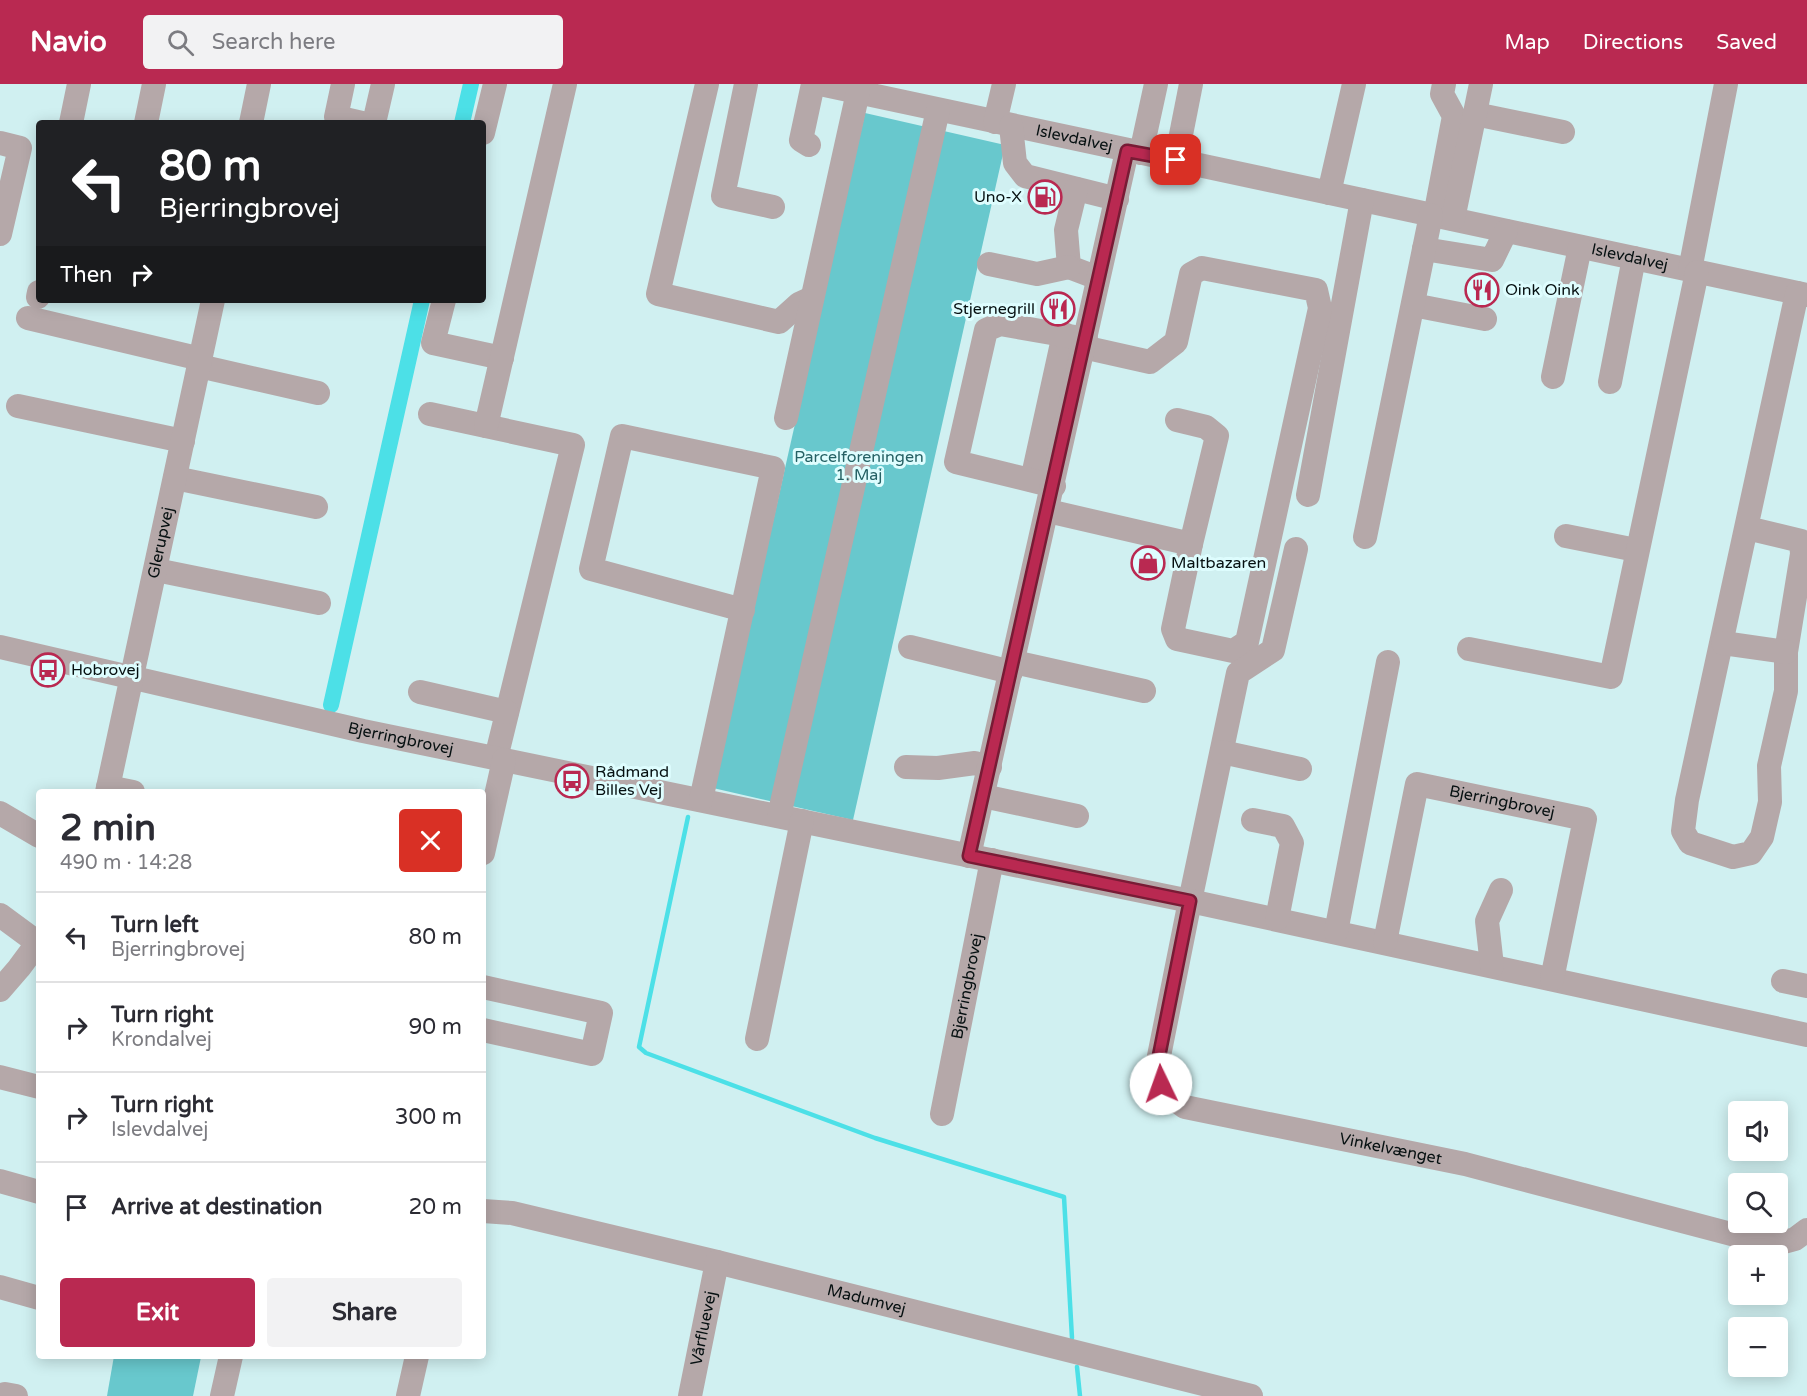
<!DOCTYPE html>
<html lang="en">
<head>
<meta charset="utf-8">
<style>
	body { margin:0; font-family:"Varela Round",sans-serif; background:#f2f2f3; color:#2b2b33; height:100vh; display:flex; flex-direction:column; font-size:22px; white-space:nowrap }
	* { box-sizing:border-box; margin:0 }
	p { font-size:20px; color:#7c7c81 }
	.icon { flex:none; width:33px; height:33px; fill:none; stroke:currentColor; stroke-width:2; stroke-linecap:round; stroke-linejoin:round }
	.map { position:relative; flex:1; overflow:hidden }
	.panel { position:absolute; left:36px; top:705px; width:450px; height:570px; display:flex; flex-direction:column; background:#fff; border-radius:6px; box-shadow:0 3px 15px #0003 }
	.panel>* { flex:none }
	.guide { position:absolute; left:36px; top:36px; width:450px; height:183px; border-radius:6px; box-shadow:0 3px 15px #0003; background:#202124; color:#fff; overflow:hidden }
	.fabs { position:absolute; left:1728px; top:1017px; display:grid; gap:12px }
	.fabs a { display:grid; place-items:center; width:60px; height:60px; border-radius:6px; background:#fff; box-shadow:0 3px 15px #0003; font-size:30px }
	.pin { position:absolute; display:grid; place-items:center; width:51px; height:51px; color:#fff; margin:-26px; border-radius:12px; box-shadow:0 3px 9px #0006 }
	.me { position:absolute; width:66px; margin:-33px; rotate:357deg; stroke-linejoin:round; filter:drop-shadow(0 0 4px #0008) }
	.turn { display:flex; align-items:center; gap:21px; height:126px; padding:0 24px; font-size:27px }
	.turn .icon { width:78px; height:78px; stroke-width:2.5 }
	.turn b { display:block; font-size:42px; line-height:51px }
	.then { display:flex; align-items:center; height:57px; padding:0 24px; background:#0003; gap:12px; font-size:22px }
	.round { display:grid; place-items:center; flex:none; width:63px; height:63px; border-radius:6px; background:#f2f2f3 }
	.headline { display:flex; align-items:center; justify-content:space-between; height:102px; padding:0 24px }
	h1 { font-size:36px; font-weight:700; line-height:45px }
	.action { display:flex; gap:12px; margin-top:auto; padding:12px 24px }
	.action a { flex:1; height:69px; border-radius:6px; background:#b92951; color:#fff; font-size:24px; font-weight:700; line-height:69px; text-align:center }
	.action a+a { background:#f2f2f3; color:#2b2b33 }
	ul { padding:0; list-style:none }
	li { display:flex; align-items:center; gap:18px; height:90px; padding:0 24px; border-top:2px solid #e1e1e2 }
	li div { flex:1 }
	li b { display:block; font-size:22px }
	li em { font-style:normal }
	header { display:flex; align-items:center; gap:36px; box-sizing:border-box; height:84px; padding:0 30px; background:#b92951; color:#fff }
	header strong { font-size:28px }
	nav { display:flex; gap:33px; margin-inline-start:auto; font-size:21px }
	.search { width:420px; height:54px; background:#f2f2f3; display:flex; align-items:center; gap:15px; box-sizing:border-box; padding:0 21px; border-radius:6px; color:#7c7c81; font-size:22px }
	.map>svg:first-child { display:block }
</style>
</head>
<body>
<header>
<strong>Navio</strong>
<div class="search"><svg class="icon" aria-label="search" viewBox="0 0 24 24"><circle cx="10" cy="10" r="6"/><path d="M15 15l6 6"/></svg>Search here</div>
<nav><a>Map</a><a>Directions</a><a>Saved</a></nav>
</header>
<div class="map">
<svg width="1807" height="1312" viewBox="0 0 1807 1312">
	<rect width="100%" height="100%" fill="#d0f0f1"/>
	<g fill="#68c8cd">
		<polygon points="865,29 1005,61 853,736 713,704"/>
		<polygon points="114,1272 201,1273 193,1312 107,1312"/>
	</g>
	<g fill="none" stroke-linecap="round" stroke-linejoin="round">
		<g stroke="#4ce0e7" stroke-width="4.5">
			<polyline points="688,733 639,963 646,969 875,1054 1064,1113 1072,1254"/>
			<polyline points="1077,1283 1080,1312"/>
		</g>
		<g stroke="#4ce0e7" stroke-width="16">
			<polyline points="462,39 471,0"/>
			<polyline points="331,621 422,216"/>
		</g>
		<g stroke="#b5a8a9" stroke-width="24">
			<polyline points="343,0 336,33 362,39"/>
			<polyline points="707,0 658,210 779,238 799,220 812,214"/>
			<polyline points="746,0 723,112 773,123"/>
			<path id="s1" d="M820 0 1807 211"/>
			<polyline points="1475,30 1563,48"/>
			<polyline points="995,38 1004,0"/>
			<polyline points="71,39 79,0"/>
			<polyline points="146,39 154,0"/>
			<polyline points="251,39 259,0"/>
			<polyline points="374,39 383,0"/>
			<polyline points="1011,42 1015,79 1025,92 1117,115"/>
			<polyline points="483,49 495,0"/>
			<polyline points="0,59 20,64 0,150"/>
			<polyline points="809,61 801,56 813,0"/>
			<polyline points="1141,69 1156,0"/>
			<polyline points="1176,76 1191,0"/>
			<polyline points="1076,105 1066,146 1069,183 1098,194"/>
			<polyline points="1329,109 1354,0"/>
			<polyline points="1435,132 1454,32 1442,10 1444,0"/>
			<polyline points="1453,135 1481,0"/>
			<polyline points="1424,165 1492,176 1506,147"/>
			<polyline points="989,180 1037,190 1069,183"/>
			<polyline points="1690,186 1726,0"/>
			<polyline points="38,213 39,208"/>
			<polyline points="444,216 433,259 502,274"/>
			<polyline points="1413,221 1485,235"/>
			<polyline points="28,234 201,275"/>
			<polyline points="199,282 318,309"/>
			<polyline points="1553,293 1580,163"/>
			<polyline points="1610,298 1634,174"/>
			<polyline points="18,322 183,357"/>
			<polyline points="430,330 573,361 496,674"/>
			<polyline points="786,334 858,8"/>
			<polyline points="1177,336 1206,343 1217,352 1191,460"/>
			<polyline points="486,342 565,0"/>
			<polyline points="175,394 316,423"/>
			<polyline points="1032,396 1064,250"/>
			<polyline points="1054,402 956,378 986,246 1000,240 1086,255"/>
			<polyline points="1308,411 1362,116"/>
			<polyline points="1048,427 1191,460 1173,545 1177,555 1233,567 1247,558 1320,224 1316,206 1202,184 1191,190 1176,258 1150,278 1083,263"/>
			<polyline points="1747,444 1801,457 1802,470 1786,568 1786,607 1769,682 1770,718 1762,753 1751,769 1733,773 1690,759 1683,747 1687,716 1797,209"/>
			<polyline points="1566,452 1636,466"/>
			<polyline points="1365,453 1431,131"/>
			<path id="s2" d="M1296 465 1273 566 1238 589 1190 817 1157 982C1162 1004 1167 1011 1185 1023L1465 1080 1773 1161 1795 1155 1807 1146"/>
			<polyline points="156,486 319,519"/>
			<polyline points="1723,559 1786,568"/>
			<path id="s3" d="M0 563 363 647 1190 817 1807 951"/>
			<polyline points="910,563 1011,588"/>
			<polyline points="1469,565 1611,593 1697,188"/>
			<polyline points="1014,578 1144,607"/>
			<polyline points="420,608 507,628"/>
			<polyline points="1222,668 1300,685"/>
			<polyline points="906,683 938,684 975,679 990,683"/>
			<polyline points="108,703 133,708"/>
			<path id="s4" d="M107 708 213 216"/>
			<polyline points="983,712 1077,732"/>
			<polyline points="701,716 773,384 622,352 591,485 743,526"/>
			<polyline points="0,729 39,752"/>
			<polyline points="779,732 938,26"/>
			<polyline points="1253,736 1283,742 1292,759 1277,835"/>
			<polyline points="483,769 504,676"/>
			<polyline points="969,772 1127,67"/>
			<polyline points="0,831 38,859"/>
			<polyline points="1336,848 1388,578"/>
			<path id="s5" d="M1385 858 1417 700 1585 735 1552 895"/>
			<polyline points="1492,882 1487,837 1501,806"/>
			<polyline points="1783,897 1807,902"/>
			<polyline points="483,903 601,929 592,970 483,946"/>
			<polyline points="0,906 19,884 39,857"/>
			<polyline points="757,955 802,737"/>
			<polyline points="0,993 39,1003"/>
			<path id="s6" d="M942 1030 992 776"/>
			<polyline points="0,1097 39,1108"/>
			<path id="s7" d="M483 1127 512 1129 717 1178 1251 1312"/>
			<polyline points="0,1203 39,1214"/>
			<polyline points="0,1312 5,1310 16,1312"/>
			<polyline points="222,1312 231,1272"/>
			<polyline points="408,1312 417,1272"/>
			<path id="s8" d="M690 1312 717 1178"/>
		</g>
	</g>
	<g fill="none" stroke-linecap="round" stroke-linejoin="round">
		<g stroke="#781b35" stroke-width="15">
			<polyline id="route" points="1161,1000 1157,982 1190,817 969,772 1127,67 1176,76"/>
		</g>
		<use href="#route" stroke="#b92951" stroke-width="10"/>
	</g>
	<defs>
		<g id="fuel-ring" transform="scale(1.725)"><circle r="9.5" fill="#defdfe" stroke="#b92951" stroke-width="1.5"/><path d="M-5.5-6h7V0h2V4h1.3V-2.5L3-4.5l.8-.8L6-3V5H2.5V1h-1V6h-7ZM-4.2-4.7v3.2H.2V-4.7Z" fill="#b92951"/></g>
		<g id="restaurant-ring" transform="scale(1.725)"><circle r="9.5" fill="#defdfe" stroke="#b92951" stroke-width="1.5"/><path d="M-5-6h1v4h1v-4h1v4h1v-4h1v5L-1.5 .5V6h-2V.5L-5-1ZM5-6V6H3V1.5H1.5Q1.5-4 5-6Z" fill="#b92951"/></g>
		<g id="shop-ring" transform="scale(1.725)"><circle r="9.5" fill="#defdfe" stroke="#b92951" stroke-width="1.5"/><path d="M-5-2.5h2.3a2.7 3.5 0 0 1 5.4 0H5L5.5 6h-11ZM-1.5-2.5h3a1.5 2.3 0 0 0-3 0Z" fill="#b92951"/></g>
		<g id="bus-ring" transform="scale(1.725)"><circle r="9.5" fill="#defdfe" stroke="#b92951" stroke-width="1.5"/><path d="M-5-6H5V4H4V6H2V4H-2V6H-4V4H-5ZM-3.5-4V0h7V-4ZM-3.5 1.2v1.5H-2V1.2ZM2 1.2v1.5H3.5V1.2Z" fill="#b92951"/></g>
	</defs>
	<g fill-rule="evenodd">
		<use href="#fuel-ring" x="1045" y="113"/>
		<use href="#restaurant-ring" x="1482" y="206"/>
		<use href="#restaurant-ring" x="1058" y="225"/>
		<use href="#shop-ring" x="1148" y="479"/>
		<use href="#bus-ring" x="48" y="586"/>
		<use href="#bus-ring" x="572" y="697"/>
	</g>
	<g text-anchor="middle" dominant-baseline="central" stroke-width="6" stroke-linejoin="round" paint-order="stroke">
		<g font-size="16" fill="#061011" stroke="#defdfe">
			<text stroke="none"><textPath href="#s1" startOffset="260">Islevdalvej</textPath></text>
			<text stroke="none"><textPath href="#s1" startOffset="828">Islevdalvej</textPath></text>
			<text stroke="none"><textPath href="#s4" startOffset="255">Glerupvej</textPath></text>
			<text stroke="none"><textPath href="#s3" startOffset="411">Bjerringbrovej</textPath></text>
			<text stroke="none"><textPath href="#s5" startOffset="248">Bjerringbrovej</textPath></text>
			<text stroke="none"><textPath href="#s6" startOffset="130">Bjerringbrovej</textPath></text>
			<text stroke="none"><textPath href="#s2" startOffset="808">Vinkelvænget</textPath></text>
			<text stroke="none"><textPath href="#s7" startOffset="394">Madumvej</textPath></text>
			<text stroke="none"><textPath href="#s8" startOffset="69">Vårfluevej</textPath></text>
		</g>
		<g font-size="16" fill="#061011" stroke="#defdfe" text-anchor="start">
			<text x="1022" y="113" text-anchor="end">Uno-X</text>
			<text x="1505" y="206">Oink Oink</text>
			<text x="1035" y="225" text-anchor="end">Stjernegrill</text>
			<text x="1171" y="479">Maltbazaren</text>
			<text x="71" y="586">Hobrovej</text>
			<text x="595" y="688">Rådmand<tspan x="595" dy="18">Billes Vej</tspan></text>
		</g>
		<g font-size="16" fill="#256164" stroke="#defdfe">
			<text x="859" y="373">Parcelforeningen<tspan x="859" dy="18">1. Maj</tspan></text>
		</g>
	</g>
</svg>
<div class="fabs">
<a><svg class="icon" aria-label="sound" viewBox="0 0 24 24"><path d="M4 9h4l5-4v14l-5-4H4zM17 9q2 3 0 6"/></svg></a>
<a><svg class="icon" aria-label="search" viewBox="0 0 24 24"><circle cx="10" cy="10" r="6"/><path d="M15 15l6 6"/></svg></a>
<a>+</a>
<a>−</a>
</div>
<div class="pin" style="left:1176px;top:76px;background:#d93025"><svg class="icon" aria-label="arrive" viewBox="0 0 24 24"><path d="M6 21V4h12l-3 4 3 4H6"/></svg></div>
<svg class="me" style="left:1161px;top:1000px" viewBox="-20 -20 40 40"><circle r="19" fill="#fff"/><path d="M0-13L10 11 0 6-10 11z" fill="#b92951"/></svg>
<div class="guide">
<div class="turn"><svg class="icon" aria-label="left" viewBox="0 0 24 24"><path d="M17 20v-9H6M10 6l-5 5 5 5"/></svg><div><b>80 m</b>Bjerringbrovej</div></div>
<div class="then">Then<svg class="icon" aria-label="right" viewBox="0 0 24 24"><path d="M7 20v-9h11M14 6l5 5-5 5"/></svg></div>
</div>
<section class="panel">
<div class="headline"><div><h1>2 min</h1><p>490 m · 14:28</p></div><a class="round" style="background:#d93025;color:#fff"><svg class="icon" aria-label="close" viewBox="0 0 24 24"><path d="M6 6l12 12M18 6L6 18"/></svg></a></div>
<ul>
<li><svg class="icon" aria-label="left" viewBox="0 0 24 24"><path d="M17 20v-9H6M10 6l-5 5 5 5"/></svg><div><b>Turn left</b><p>Bjerringbrovej</p></div><em>80 m</em></li>
<li><svg class="icon" aria-label="right" viewBox="0 0 24 24"><path d="M7 20v-9h11M14 6l5 5-5 5"/></svg><div><b>Turn right</b><p>Krondalvej</p></div><em>90 m</em></li>
<li><svg class="icon" aria-label="right" viewBox="0 0 24 24"><path d="M7 20v-9h11M14 6l5 5-5 5"/></svg><div><b>Turn right</b><p>Islevdalvej</p></div><em>300 m</em></li>
<li><svg class="icon" aria-label="arrive" viewBox="0 0 24 24"><path d="M6 21V4h12l-3 4 3 4H6"/></svg><div><b>Arrive at destination</b></div><em>20 m</em></li>
</ul>
<div class="action"><a>Exit</a><a>Share</a></div>
</section>
</div>
</body>
</html>
